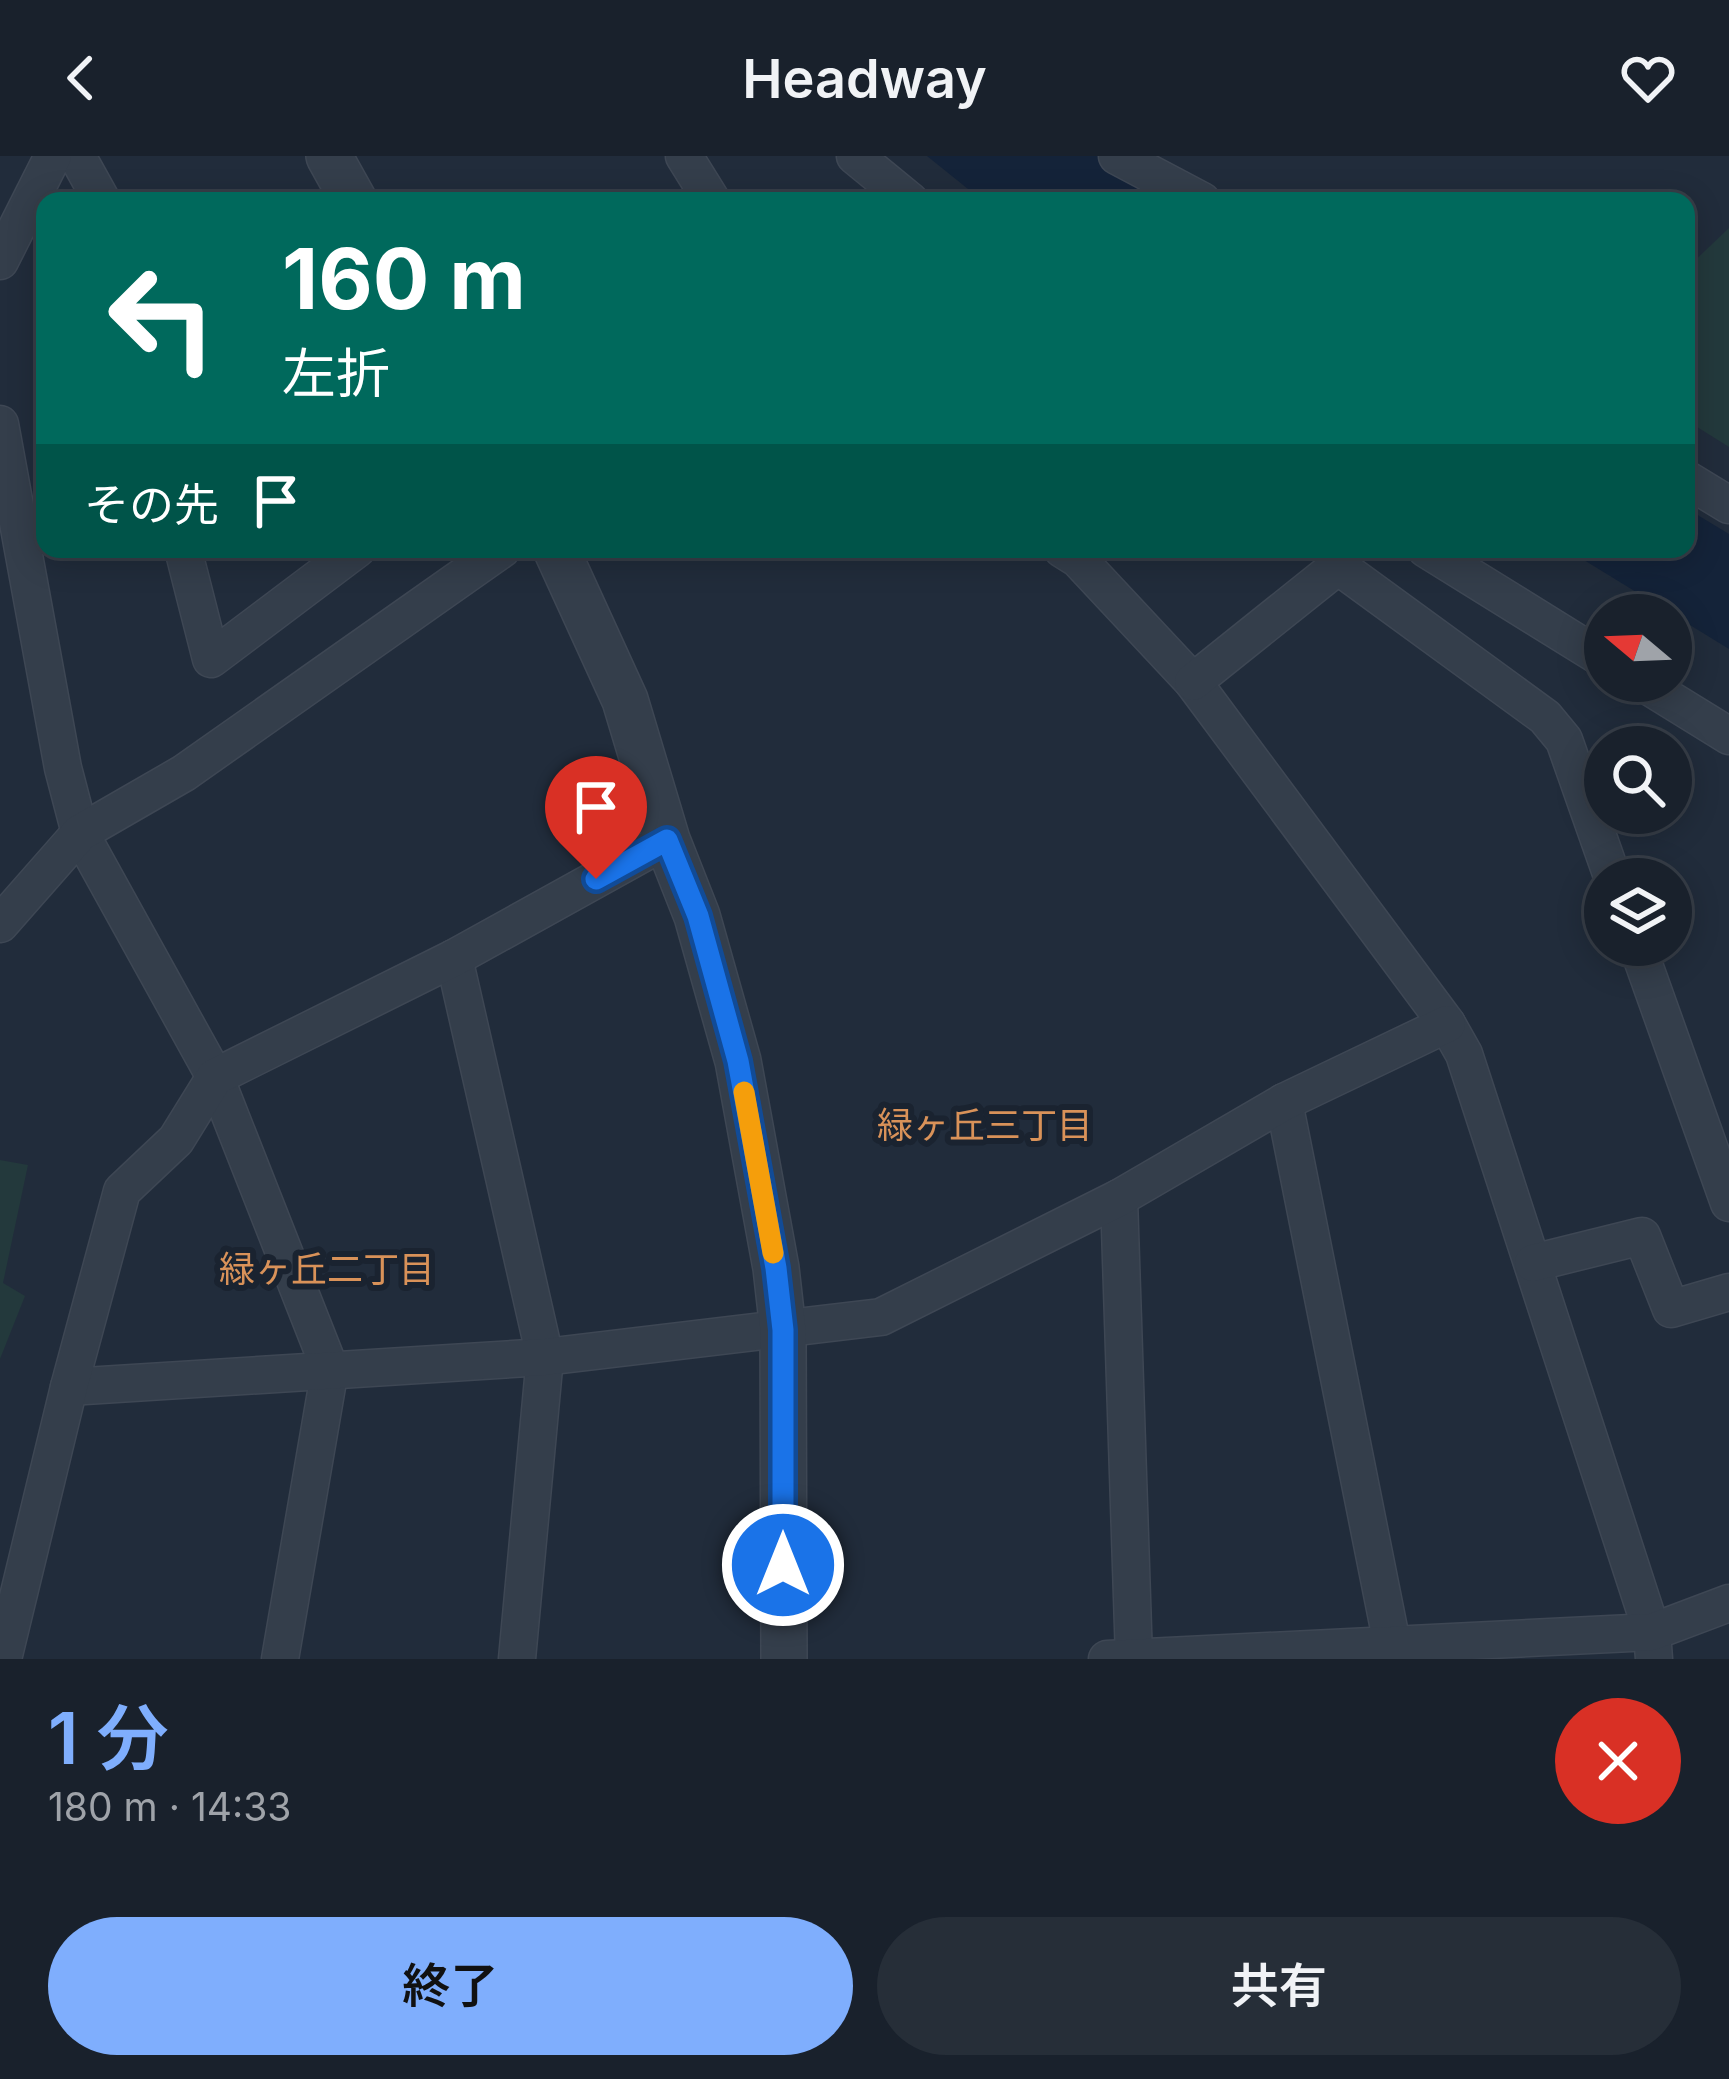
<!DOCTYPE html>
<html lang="ja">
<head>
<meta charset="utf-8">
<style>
	body { margin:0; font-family:Inter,"Noto Sans JP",sans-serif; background:#262e38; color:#f1f3f6; height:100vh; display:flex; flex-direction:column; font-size:45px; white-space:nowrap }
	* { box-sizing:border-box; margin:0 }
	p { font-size:39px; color:#9fa3a9 }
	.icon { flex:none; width:66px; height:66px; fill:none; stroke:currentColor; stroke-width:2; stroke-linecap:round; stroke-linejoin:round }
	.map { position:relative; height:1503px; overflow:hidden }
	.sheet { display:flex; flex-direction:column; background:#19212c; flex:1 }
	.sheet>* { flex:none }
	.guide { position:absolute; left:36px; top:36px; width:1659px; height:366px; border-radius:24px; box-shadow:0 6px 30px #0003,0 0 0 3px #373e48; background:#00695c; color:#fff; overflow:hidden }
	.needle { width:78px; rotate:289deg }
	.buttons { position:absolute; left:1584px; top:438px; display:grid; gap:24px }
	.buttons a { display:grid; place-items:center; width:108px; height:108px; border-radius:50%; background:#19212c; box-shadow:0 6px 30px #0003,0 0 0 3px #373e48; font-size:60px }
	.pin { position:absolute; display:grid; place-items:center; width:102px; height:102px; color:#fff; margin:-123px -51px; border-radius:50% 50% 50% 0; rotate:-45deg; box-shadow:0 0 12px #0007 }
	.pin .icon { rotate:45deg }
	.me { position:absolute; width:132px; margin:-66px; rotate:0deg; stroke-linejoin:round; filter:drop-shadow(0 0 9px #0008) }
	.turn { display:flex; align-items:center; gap:42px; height:252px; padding:0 48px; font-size:54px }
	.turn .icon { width:156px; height:156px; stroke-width:2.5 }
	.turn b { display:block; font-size:84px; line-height:102px }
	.then { display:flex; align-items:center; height:114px; padding:0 48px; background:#0003; gap:24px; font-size:45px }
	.round { display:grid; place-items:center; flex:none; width:126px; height:126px; border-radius:63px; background:#262e38 }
	.head { display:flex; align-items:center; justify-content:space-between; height:204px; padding:0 48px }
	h1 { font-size:72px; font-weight:600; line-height:90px; color:#7faefd }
	.action { display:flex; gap:24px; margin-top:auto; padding:24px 48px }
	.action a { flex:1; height:138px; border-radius:72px; background:#7faefd; color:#111; font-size:48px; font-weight:600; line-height:138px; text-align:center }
	.action a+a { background:#262e38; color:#f1f3f6 }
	header { display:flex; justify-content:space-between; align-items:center; height:156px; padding:0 48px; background:#19212c; font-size:54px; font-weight:600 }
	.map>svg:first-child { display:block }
</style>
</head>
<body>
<header><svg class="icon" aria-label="back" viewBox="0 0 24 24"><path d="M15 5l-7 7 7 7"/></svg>Headway<svg class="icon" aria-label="heart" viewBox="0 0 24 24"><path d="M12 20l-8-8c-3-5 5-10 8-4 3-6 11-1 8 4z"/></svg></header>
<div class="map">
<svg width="1729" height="1503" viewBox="0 0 1729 1503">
	<rect width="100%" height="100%" fill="#212c3b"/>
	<g fill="#23393c">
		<polygon points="1729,72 1729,291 1686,264 1686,113"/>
		<polygon points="0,1004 28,1009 3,1127 25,1140 0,1203"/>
	</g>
	<g fill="#142339">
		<polygon points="927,0 1127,0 1188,45 983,45"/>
		<polygon points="1686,352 1729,378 1729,493 1566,393 1686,393"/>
	</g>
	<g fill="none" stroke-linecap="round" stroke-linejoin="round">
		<g stroke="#3e4754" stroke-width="39">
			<g id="minor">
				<polyline points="77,0 102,45"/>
				<polyline points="684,0 712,45"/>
				<polyline points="855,0 910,45"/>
				<polyline points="1117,0 1202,45"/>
				<polyline points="0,105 53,0"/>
				<polyline points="0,268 63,612 80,677 215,921 330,1213 280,1503"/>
				<polyline points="1686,323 1729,349"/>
				<polyline points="183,393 211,503 357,393"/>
				<polyline points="1062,393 1078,403 1193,526 1447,868 1464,898 1652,1476 1654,1503"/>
				<polyline points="1426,393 1605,504"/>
				<polyline points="1640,525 1729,580"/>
				<polyline points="1193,526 1338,410 1545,561 1564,584 1613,723"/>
				<polyline points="0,768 80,677 184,617 502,393"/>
				<polyline points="1637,789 1729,1047"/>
				<polyline points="454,802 545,1201 517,1503"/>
				<polyline points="1284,946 1395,1503"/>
				<polyline points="1119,1042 1134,1503"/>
				<polyline points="1533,1107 1642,1080 1671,1153 1729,1136"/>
				<polyline points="69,1231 545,1201 881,1161 1119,1042 1284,946 1447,868"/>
				<polyline points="3,1503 69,1231 122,1035 176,984 215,921 454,802 667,684"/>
				<polyline points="1107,1503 1652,1476 1729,1447"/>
			</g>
		</g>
		<g stroke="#3e4754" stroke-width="48">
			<g id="tertiary">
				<polyline points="329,0 354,45"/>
				<polyline points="556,393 625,544 667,684 697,760 738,905 776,1112 783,1174 784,1503"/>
			</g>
		</g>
		<use href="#minor" stroke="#343e4b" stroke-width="36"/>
		<use href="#tertiary" stroke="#343e4b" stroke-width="45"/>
	</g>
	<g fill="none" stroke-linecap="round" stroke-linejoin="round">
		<g stroke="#114b97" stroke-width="30">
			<polyline id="route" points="596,723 667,684 698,760 738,905 776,1112 783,1174 783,1409"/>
		</g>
		<use href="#route" stroke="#1a73e8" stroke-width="21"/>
		<polyline stroke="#f59e0b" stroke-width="21" points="744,936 773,1097"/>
	</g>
	<g text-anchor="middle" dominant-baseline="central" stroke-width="12" stroke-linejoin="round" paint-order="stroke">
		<g font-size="36" fill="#d99259" stroke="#1a2330">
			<text x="985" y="969">緑ヶ丘三丁目</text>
			<text x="327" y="1113">緑ヶ丘二丁目</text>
		</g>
	</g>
</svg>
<div class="buttons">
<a><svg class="needle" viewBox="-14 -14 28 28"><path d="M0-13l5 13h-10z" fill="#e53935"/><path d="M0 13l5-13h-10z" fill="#9fa3a9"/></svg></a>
<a><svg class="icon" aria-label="search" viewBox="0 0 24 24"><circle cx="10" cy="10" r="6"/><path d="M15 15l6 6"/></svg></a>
<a><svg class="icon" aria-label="layers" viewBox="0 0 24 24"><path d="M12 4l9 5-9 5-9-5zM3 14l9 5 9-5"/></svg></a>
</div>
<div class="pin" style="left:596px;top:723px;background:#d93025"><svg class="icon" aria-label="arrive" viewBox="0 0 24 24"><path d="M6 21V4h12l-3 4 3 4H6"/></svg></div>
<svg class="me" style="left:783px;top:1409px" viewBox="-20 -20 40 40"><circle r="17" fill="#1a73e8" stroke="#fff" stroke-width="3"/><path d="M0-11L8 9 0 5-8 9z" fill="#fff"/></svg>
<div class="guide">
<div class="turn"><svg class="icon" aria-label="left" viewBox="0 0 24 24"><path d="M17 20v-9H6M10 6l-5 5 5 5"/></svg><div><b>160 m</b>左折</div></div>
<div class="then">その先<svg class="icon" aria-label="arrive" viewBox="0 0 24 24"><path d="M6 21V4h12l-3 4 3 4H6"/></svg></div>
</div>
</div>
<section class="sheet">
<div class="head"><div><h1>1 分</h1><p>180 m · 14:33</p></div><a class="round" style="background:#d93025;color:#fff"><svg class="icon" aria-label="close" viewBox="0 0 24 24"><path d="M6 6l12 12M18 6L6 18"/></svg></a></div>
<div class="action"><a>終了</a><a>共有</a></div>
</section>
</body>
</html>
